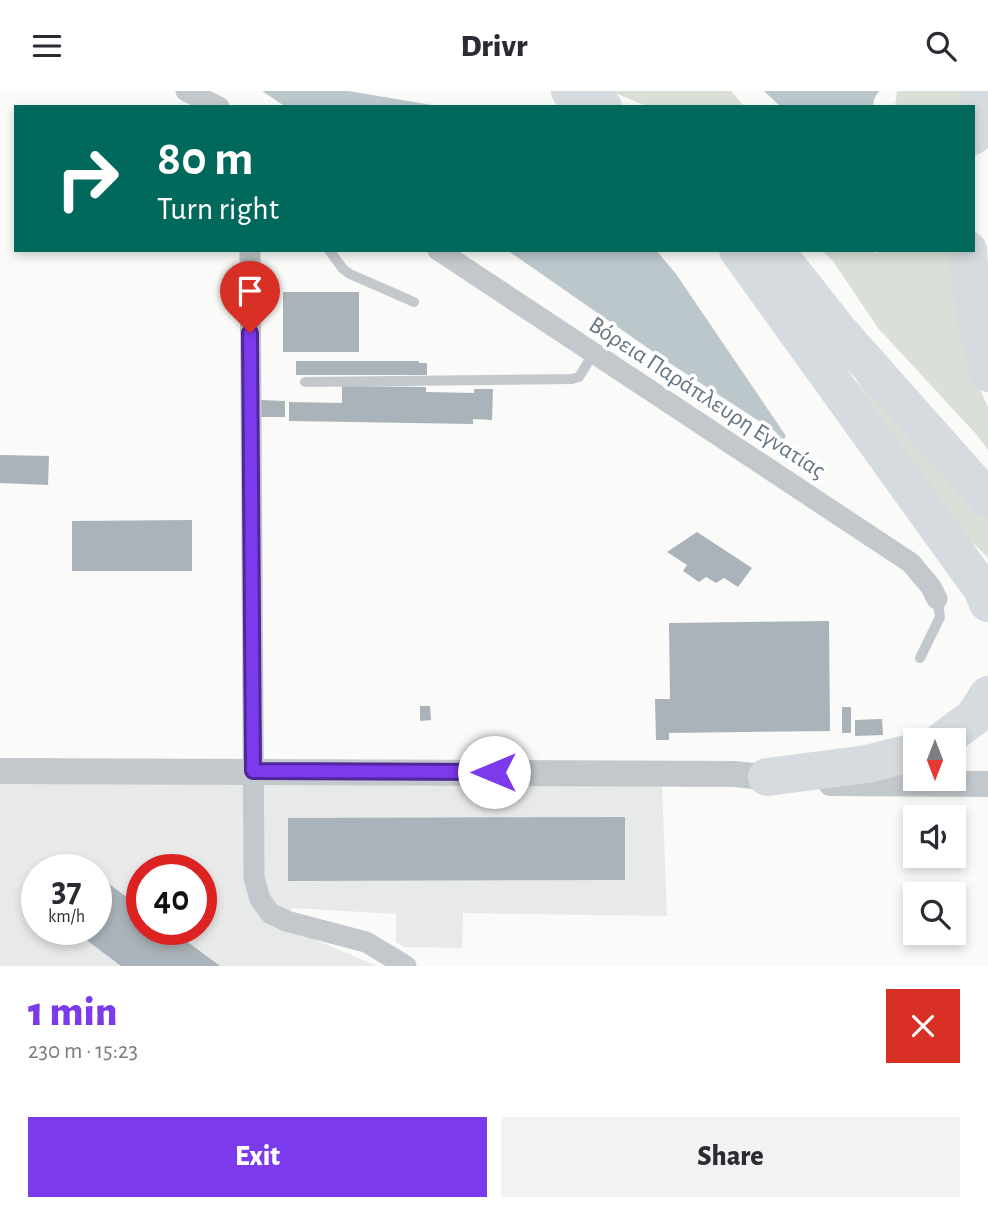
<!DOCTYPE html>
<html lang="en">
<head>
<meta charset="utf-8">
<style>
	body { margin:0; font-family:"Alegreya Sans",sans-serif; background:#f2f2f3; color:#2b2b33; height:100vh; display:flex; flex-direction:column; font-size:26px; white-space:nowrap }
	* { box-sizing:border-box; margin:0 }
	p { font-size:23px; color:#7c7c81 }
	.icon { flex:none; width:38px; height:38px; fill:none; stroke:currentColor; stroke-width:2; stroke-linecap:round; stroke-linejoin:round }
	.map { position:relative; height:875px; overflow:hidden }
	.side { display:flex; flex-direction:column; background:#fff; flex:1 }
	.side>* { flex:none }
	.banner { position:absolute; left:14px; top:14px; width:961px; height:147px; border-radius:0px; box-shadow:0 4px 10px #0003; background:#00695c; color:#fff; overflow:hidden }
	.needle { width:46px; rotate:180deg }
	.controls { position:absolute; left:903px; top:637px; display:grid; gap:14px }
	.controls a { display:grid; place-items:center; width:63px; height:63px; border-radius:0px; background:#fff; box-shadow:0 4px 10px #0003; font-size:35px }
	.speed { position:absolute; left:21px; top:763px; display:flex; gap:14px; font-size:35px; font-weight:700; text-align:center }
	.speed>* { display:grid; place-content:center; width:91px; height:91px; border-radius:50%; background:#fff; box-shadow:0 4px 10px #0003; line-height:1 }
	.speed small { font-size:18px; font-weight:400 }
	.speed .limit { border:10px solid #d22; background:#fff; color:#111 }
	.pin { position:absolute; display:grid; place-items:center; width:60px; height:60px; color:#fff; margin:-72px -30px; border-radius:50% 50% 50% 0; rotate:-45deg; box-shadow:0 0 7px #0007 }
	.pin .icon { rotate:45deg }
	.me { position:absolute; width:77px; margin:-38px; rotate:270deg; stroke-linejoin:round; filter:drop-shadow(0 0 5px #0008) }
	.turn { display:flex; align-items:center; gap:24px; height:147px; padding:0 28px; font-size:32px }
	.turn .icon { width:91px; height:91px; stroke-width:2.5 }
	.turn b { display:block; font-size:49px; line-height:60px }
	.round { display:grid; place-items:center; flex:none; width:74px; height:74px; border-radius:0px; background:#f2f2f3 }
	.summary { display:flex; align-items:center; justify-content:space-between; height:119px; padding:0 28px }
	h1 { font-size:42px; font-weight:800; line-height:52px; color:#7c3aed }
	.button { display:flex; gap:14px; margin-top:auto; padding:14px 28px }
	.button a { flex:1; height:80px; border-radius:0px; background:#7c3aed; color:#fff; font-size:28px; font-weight:800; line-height:80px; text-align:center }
	.button a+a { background:#f2f2f3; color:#2b2b33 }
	header { display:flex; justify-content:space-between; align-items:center; height:91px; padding:0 28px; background:#fff; font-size:32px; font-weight:800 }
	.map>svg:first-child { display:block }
</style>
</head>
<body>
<header><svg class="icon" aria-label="menu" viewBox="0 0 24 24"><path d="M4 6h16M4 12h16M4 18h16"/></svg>Drivr<svg class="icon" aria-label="search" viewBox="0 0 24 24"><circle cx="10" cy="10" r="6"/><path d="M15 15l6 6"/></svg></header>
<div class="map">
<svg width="988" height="875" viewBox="0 0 988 875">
	<rect width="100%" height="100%" fill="#fafaf8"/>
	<path fill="#e8e9e9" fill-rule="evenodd" d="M0 690 662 694 667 825 463 822 462 857 405 856 396 851V823L292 817 290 838 377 875H0ZM37 779H96V838H37ZM142 779H201V838H142Z"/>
	<g fill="#dadfd7">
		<polygon points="610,0 731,0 745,16 649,16"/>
		<polygon points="897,0 962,0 960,16 895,16"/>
		<polygon points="821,159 874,159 877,164 878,159 956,159 970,277 988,316 988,359 976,343 878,237 833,170"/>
		<polygon points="844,258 988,423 988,467 961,440 859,294"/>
	</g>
	<g fill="#bbc7cb">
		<polygon points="262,0 348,0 444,16 286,16"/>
		<polygon points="764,0 879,0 874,8 873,16 781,16"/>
		<polygon points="507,159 656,159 676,183 786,345 784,348 780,348 776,341 668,271"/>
	</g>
	<g fill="#aab3b9">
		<rect x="283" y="201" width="76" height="60"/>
		<polygon points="296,270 419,270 419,272 427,272 427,284 296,284"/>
		<polygon points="342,295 426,296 426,301 474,302 474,298 493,298 492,329 473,328 473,333 289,330 289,311 342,312"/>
		<polygon points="261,309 285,310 285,326 260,326"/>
		<polygon points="0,364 49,365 48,394 0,392"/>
		<polygon points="192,429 192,480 72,480 72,430"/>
		<polygon points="697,441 752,477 738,496 724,487 716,492 706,486 699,491 683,480 687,474 667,461"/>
		<polygon points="829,530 830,640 669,642 669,649 656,649 655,608 670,608 669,532"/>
		<polygon points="420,615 430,615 431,629 420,630"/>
		<rect x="842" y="616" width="9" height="26"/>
		<polygon points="882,628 883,644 855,645 855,629"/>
		<polygon points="625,726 625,789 288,790 288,727"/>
		<polygon points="106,791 142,817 142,838 170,838 220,875 121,875 72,838 96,838 96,800"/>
	</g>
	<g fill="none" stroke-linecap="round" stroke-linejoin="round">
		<g stroke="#c3c8cc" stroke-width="10">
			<polyline points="329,159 343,178 350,183 414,211"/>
			<polyline points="305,291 572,288 579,286 593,263"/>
			<polyline points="920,567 940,526 937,508"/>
		</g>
		<g stroke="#c3c8cc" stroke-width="21">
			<polyline points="186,0 219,16"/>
			<polyline points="250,159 254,787 260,808 270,822 286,830 366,851 406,875"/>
			<polyline points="438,159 911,472 931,496 937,508"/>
		</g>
		<g stroke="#c3c8cc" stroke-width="26">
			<polyline points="0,680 735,683 782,688"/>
			<polyline points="831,692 988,693"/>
		</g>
		<g stroke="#d6dbdf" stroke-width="38">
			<polyline points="570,0 603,16"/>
			<polyline points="973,45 981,0"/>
			<polyline points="738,159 982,498 988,512"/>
			<polyline points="775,159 838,239 988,408"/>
			<path d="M968 159C970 201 979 241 988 282"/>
			<polyline points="943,649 974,626 988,604"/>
			<polyline points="767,686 867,673 915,661"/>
		</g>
	</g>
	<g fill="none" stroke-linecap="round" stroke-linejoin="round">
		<g stroke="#51269a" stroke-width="18">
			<polyline id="route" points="250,242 253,680 494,681"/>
		</g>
		<use href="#route" stroke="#7c3aed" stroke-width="12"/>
	</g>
	<g text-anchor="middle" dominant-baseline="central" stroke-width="7" stroke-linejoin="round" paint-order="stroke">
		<g font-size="24" fill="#657683" stroke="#fff">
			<text transform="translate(707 307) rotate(33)">Βόρεια Παράπλευρη Εγνατίας</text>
		</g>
	</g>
</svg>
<div class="controls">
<a><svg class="needle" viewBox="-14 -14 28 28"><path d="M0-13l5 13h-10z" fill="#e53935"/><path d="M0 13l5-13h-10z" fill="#7c7c81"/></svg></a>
<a><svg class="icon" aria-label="sound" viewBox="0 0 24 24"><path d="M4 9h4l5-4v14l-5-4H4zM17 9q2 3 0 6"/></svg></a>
<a><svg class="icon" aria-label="search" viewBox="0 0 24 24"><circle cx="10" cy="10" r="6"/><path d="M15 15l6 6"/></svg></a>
</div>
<div class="speed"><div>37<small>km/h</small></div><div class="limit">40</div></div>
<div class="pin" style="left:250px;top:242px;background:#d93025"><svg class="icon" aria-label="arrive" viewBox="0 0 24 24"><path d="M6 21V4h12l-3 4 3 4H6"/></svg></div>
<svg class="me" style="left:494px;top:681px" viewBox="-20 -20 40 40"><circle r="19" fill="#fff"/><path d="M0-13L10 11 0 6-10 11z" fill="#7c3aed"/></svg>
<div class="banner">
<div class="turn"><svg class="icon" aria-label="right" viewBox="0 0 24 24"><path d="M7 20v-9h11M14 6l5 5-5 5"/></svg><div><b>80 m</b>Turn right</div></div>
</div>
</div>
<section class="side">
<div class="summary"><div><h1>1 min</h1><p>230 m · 15:23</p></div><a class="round" style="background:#d93025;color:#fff"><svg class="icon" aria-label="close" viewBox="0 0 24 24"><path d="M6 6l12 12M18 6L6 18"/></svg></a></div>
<div class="button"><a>Exit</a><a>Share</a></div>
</section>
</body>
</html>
